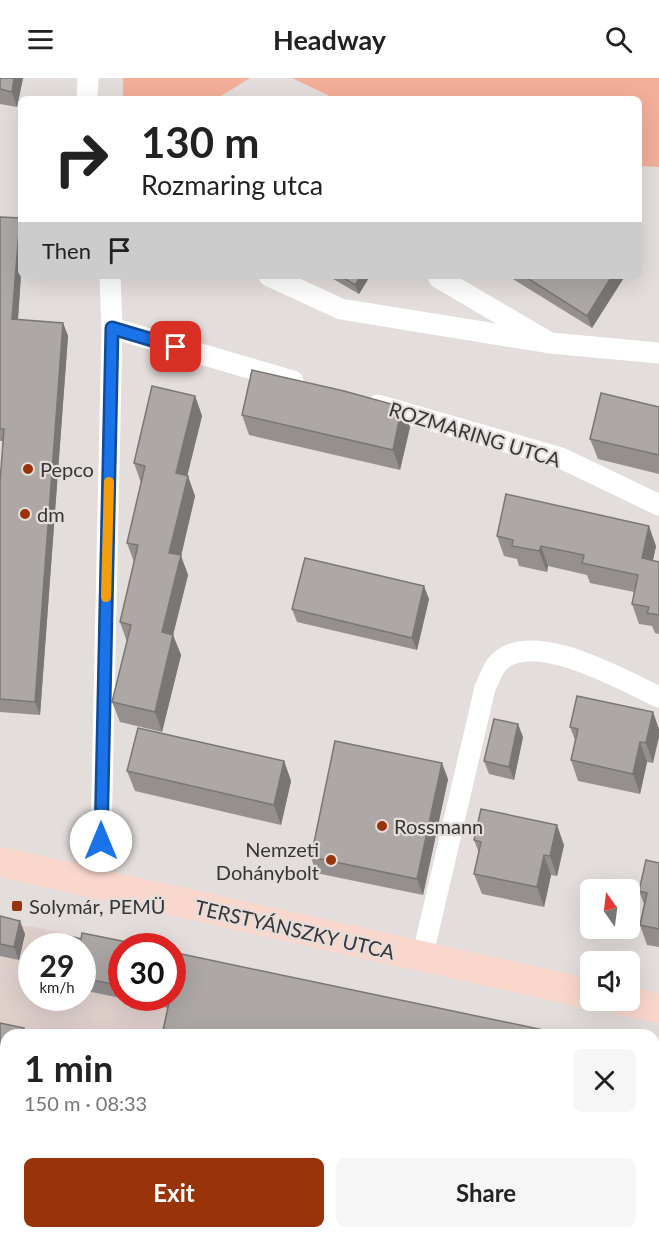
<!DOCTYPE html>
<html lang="en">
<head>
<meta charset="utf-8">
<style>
	body { margin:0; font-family:Lato,sans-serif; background:#f6f6f6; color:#222; height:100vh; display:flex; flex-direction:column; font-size:22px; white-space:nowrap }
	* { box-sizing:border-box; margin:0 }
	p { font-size:20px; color:#767676 }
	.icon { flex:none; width:33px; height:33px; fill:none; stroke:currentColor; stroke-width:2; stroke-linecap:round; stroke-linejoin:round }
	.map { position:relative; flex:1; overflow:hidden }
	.drawer { position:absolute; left:0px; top:951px; width:660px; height:210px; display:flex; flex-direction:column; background:#fff; border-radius:18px 18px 0 0; box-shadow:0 6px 24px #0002 }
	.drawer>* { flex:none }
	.top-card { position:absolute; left:18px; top:18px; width:624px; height:183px; border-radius:9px; box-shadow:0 6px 24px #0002; background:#fff; color:#222; overflow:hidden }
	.needle { width:39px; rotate:346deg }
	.controls { position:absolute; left:580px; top:801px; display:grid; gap:12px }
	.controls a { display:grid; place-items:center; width:60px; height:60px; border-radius:9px; background:#fff; box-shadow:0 6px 24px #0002; font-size:30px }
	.speed { position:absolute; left:18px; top:855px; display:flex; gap:12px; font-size:30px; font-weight:700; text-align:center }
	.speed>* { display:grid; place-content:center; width:78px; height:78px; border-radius:50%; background:#fff; box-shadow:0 6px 24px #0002; line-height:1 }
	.speed small { font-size:15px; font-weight:400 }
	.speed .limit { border:9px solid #d22; background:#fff; color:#111 }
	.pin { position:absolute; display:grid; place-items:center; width:51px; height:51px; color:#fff; margin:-26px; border-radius:12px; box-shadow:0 3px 9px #0006 }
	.me { position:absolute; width:66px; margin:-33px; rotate:0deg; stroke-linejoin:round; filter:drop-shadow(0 0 4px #0008) }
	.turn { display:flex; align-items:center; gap:21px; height:126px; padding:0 24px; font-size:27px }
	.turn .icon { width:78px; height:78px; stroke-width:2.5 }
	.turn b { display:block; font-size:42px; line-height:51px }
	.then { display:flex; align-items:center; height:57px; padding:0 24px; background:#0003; gap:12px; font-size:22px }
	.round { display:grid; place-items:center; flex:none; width:63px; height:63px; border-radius:9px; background:#f6f6f6 }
	.overview { display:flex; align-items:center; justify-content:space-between; height:102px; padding:0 24px }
	h1 { font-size:36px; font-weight:700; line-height:45px }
	.button { display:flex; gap:12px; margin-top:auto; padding:12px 24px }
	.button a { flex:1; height:69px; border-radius:9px; background:#99330a; color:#fff; font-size:24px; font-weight:700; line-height:69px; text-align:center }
	.button a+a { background:#f6f6f6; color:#222 }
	header { display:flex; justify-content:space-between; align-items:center; height:78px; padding:0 24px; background:#fff; font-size:27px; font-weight:700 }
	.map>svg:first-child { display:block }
</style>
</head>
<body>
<header><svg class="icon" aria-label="menu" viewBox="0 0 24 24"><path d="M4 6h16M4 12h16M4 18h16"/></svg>Headway<svg class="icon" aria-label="search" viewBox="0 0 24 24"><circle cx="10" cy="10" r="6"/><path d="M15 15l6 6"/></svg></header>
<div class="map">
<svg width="659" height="1161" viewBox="0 0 659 1161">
	<rect width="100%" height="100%" fill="#e3dddb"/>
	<path fill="#dfd0cc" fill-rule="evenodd" d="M0 842 123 868 122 920H172L541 957H6V1155H586L585 1161H0ZM32 868H82V920H32Z"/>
	<g fill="#f4af99">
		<polygon points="123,0 250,0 216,21 123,18"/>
		<polygon points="292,0 659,0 659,89 639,88 639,21 336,21"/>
	</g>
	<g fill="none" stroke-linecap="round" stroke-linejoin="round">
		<g stroke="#fff" stroke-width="21">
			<polyline points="87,21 88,0"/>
			<polyline points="269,198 341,231 550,265"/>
			<polyline points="439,200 550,265 659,275"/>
			<polyline points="112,250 293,303"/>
			<polyline points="378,327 561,380 659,427"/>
			<polyline points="100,806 112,250 110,198"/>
			<path d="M422 880 485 610C489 603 492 591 498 585 532 549 624 603 659 619"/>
		</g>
		<g stroke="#fad7cc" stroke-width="30">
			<polyline points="0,784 591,916"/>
			<polyline points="622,922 659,930"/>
		</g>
	</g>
	<g fill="#95908f">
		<polygon points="0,0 23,0 17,29 0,26"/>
		<polygon points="0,139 21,144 21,196 18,242 63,245 68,258 40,637 0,634 0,404 3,363 0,363"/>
		<polygon points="328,198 370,198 359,216"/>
		<polygon points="508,198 625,198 592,250"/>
		<polygon points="195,318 202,338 187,398 195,418 181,478 188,497 173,557 181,577 162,654 120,644 112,624 127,564 120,544 134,484 127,465 141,405 134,385"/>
		<polygon points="402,329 410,349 400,392 249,357 242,337"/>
		<polygon points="659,329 659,396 598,381 590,361"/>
		<polygon points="497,458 656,468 653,482 659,484 659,556 655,555 652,548 639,546 632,526 634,514 590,505 587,497 548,488 547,494 519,488 517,481 504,478"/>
		<polygon points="429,521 417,572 297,544 292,531"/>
		<polygon points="653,634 653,685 647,684 640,716 578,703 571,682 575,662 570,649"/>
		<polygon points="523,659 514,702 489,696 484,683"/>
		<polygon points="284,683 291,703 281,747 135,713 127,693"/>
		<polygon points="448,701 423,817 316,795 311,779"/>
		<polygon points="474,762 564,767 557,798 551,797 544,829 482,816 474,796 479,775"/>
		<polygon points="659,785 659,869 647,867 640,847 644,826 639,813"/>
		<polygon points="0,838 25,856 19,882 0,878"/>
		<polygon points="81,861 122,868 122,920 172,920 567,957 168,930 82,912 82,868"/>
		<polygon points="0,945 24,950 27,957 6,957 6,1029 0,1028"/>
		<polygon points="117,1155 543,1155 543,1161 119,1161"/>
	</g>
	<g fill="#797674">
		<polygon points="14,0 23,0 17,29 12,14"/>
		<polygon points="20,140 21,144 21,196 17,254 12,241"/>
		<polygon points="361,198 370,198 359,216 355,207"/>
		<polygon points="612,198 625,198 592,250 587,238"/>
		<polygon points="63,245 68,258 40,637 35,624"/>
		<polygon points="195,318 202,338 183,415 176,395"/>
		<polygon points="402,329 410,349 400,392 393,372"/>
		<polygon points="188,398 195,418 181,478 188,497 173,557 181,577 162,654 155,634 169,475"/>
		<polygon points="649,448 656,468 649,500 642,480"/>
		<polygon points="541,468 548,488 547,494 539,473"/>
		<polygon points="424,508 429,521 417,572 412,560"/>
		<polygon points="653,634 659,651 659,659 653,685 646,665"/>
		<polygon points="518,646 523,659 514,702 509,689"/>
		<polygon points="640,664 647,684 640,716 633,696"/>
		<polygon points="284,683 291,703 281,747 274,727"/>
		<polygon points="442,685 448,701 423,817 417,801"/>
		<polygon points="557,747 564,767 557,798 550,778"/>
		<polygon points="544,777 551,797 544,829 537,809"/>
		<polygon points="20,843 25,856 19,882 14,869"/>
		<polygon points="35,1155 39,1155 40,1161 36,1161"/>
		<rect x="539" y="1155" width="4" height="6"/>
	</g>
	<g fill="#ada8a6" stroke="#797674" stroke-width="1.5">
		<polygon points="0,0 14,0 12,14 0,11"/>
		<polygon points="0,139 20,140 12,241 63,245 35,624 0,621 0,404 4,351 0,351"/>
		<polygon points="340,198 361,198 355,207"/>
		<polygon points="524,198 612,198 587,238"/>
		<polygon points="252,292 344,313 402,329 393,372 242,337"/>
		<polygon points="152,308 195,318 176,395 188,398 169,475 181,477 162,554 173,557 155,634 112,624 131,547 120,544 138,467 127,465 145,388 134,385"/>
		<polygon points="601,315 659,329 659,377 590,361"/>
		<polygon points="506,416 649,448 642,480 659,484 659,537 647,535 649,529 632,526 638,497 582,485 584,477 541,468 539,473 512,468 513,462 497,458"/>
		<polygon points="305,480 424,508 412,560 292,531"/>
		<polygon points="577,618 653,634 646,665 640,664 633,696 571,682 578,651 570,649"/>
		<polygon points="494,641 518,646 509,689 484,683"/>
		<polygon points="138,650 284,683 274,727 127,693"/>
		<polygon points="335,663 442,685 417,801 311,779"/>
		<polygon points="481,731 557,747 550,778 544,777 537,809 474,796 481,764 474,762"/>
		<polygon points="646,782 659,785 659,851 640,847 647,815 639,813"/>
		<polygon points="0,838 20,843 14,869 0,866"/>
		<polygon points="82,855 147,868 122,868 122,908 82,900 82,868 65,868 68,858 81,861"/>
		<polygon points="172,874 567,957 162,957 170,920 172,920"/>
		<polygon points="0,945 24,950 23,957 6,957 6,1015 0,1013"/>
		<polygon points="6,1050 6,1155 35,1155 36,1161 0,1161 0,1051"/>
		<polygon points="164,1155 539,1155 539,1161 165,1161"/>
	</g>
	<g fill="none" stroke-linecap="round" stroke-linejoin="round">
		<g stroke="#114b97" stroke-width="15">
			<polyline id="route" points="101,763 112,250 176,269"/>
		</g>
		<use href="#route" stroke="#1a73e8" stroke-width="10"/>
		<polyline stroke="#f59e0b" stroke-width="10" points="106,519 109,404"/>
	</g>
	<g fill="#99330a" stroke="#e3dddb" stroke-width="2">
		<circle cx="28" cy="391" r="6"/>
		<circle cx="25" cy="436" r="6"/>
		<circle cx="382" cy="748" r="6"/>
		<circle cx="331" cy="782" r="6"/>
		<rect x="11" y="822" width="12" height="12" rx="3"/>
	</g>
	<g text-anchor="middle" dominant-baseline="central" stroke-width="4.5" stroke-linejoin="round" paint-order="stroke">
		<g font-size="20" fill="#383535" stroke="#e3dddb">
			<text transform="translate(475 356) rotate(17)">ROZMARING UTCA</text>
			<text transform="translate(295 851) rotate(13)">TERSTYÁNSZKY UTCA</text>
		</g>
		<g font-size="20" fill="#383535" stroke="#e3dddb" text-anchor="start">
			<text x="40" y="391">Pepco</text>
			<text x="37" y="436">dm</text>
			<text x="394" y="748">Rossmann</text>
			<text x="319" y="771" text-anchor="end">Nemzeti<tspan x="319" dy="23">Dohánybolt</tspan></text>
			<text x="29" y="828">Solymár, PEMÜ</text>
		</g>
	</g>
</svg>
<div class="controls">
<a><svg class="needle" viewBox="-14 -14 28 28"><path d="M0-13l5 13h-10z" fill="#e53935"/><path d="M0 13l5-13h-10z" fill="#767676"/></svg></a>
<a><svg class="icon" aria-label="sound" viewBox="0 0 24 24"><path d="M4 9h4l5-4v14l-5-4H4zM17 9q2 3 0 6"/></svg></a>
</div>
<div class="speed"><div>29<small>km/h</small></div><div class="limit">30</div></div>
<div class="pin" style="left:176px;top:269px;background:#d93025"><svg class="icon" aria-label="arrive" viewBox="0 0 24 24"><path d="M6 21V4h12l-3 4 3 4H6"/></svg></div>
<svg class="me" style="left:101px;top:763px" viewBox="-20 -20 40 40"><circle r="19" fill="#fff"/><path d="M0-13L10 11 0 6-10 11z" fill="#1a73e8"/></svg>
<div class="top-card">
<div class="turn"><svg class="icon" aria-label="right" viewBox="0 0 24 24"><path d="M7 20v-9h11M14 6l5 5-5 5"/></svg><div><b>130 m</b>Rozmaring utca</div></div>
<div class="then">Then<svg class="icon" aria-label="arrive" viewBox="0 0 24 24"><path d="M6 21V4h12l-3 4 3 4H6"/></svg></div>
</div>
<section class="drawer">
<div class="overview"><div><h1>1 min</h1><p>150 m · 08:33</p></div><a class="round"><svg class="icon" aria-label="close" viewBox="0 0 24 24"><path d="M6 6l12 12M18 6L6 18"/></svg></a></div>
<div class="button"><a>Exit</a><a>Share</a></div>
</section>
</div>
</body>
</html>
